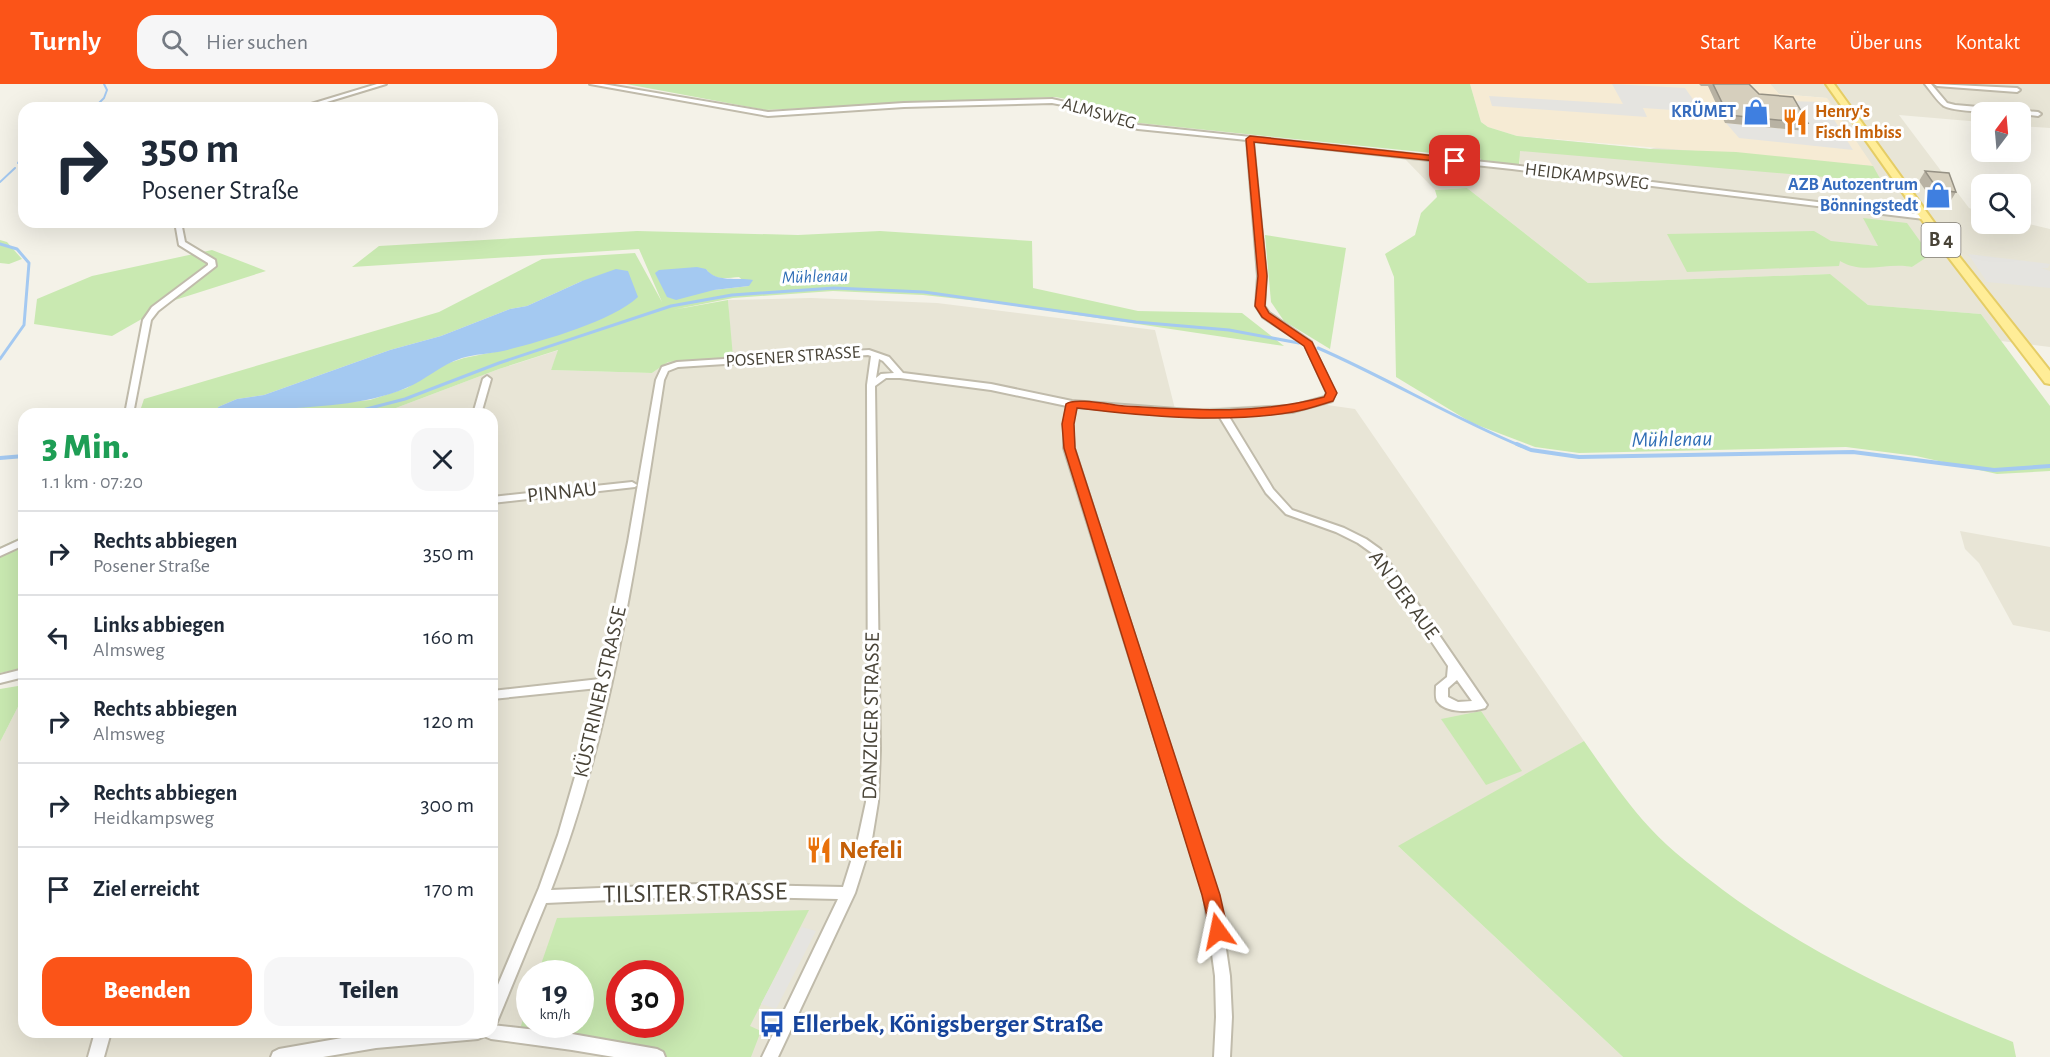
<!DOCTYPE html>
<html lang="de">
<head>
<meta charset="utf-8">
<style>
	body { margin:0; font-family:"Alegreya Sans",sans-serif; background:#f6f6f7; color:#1f2937; height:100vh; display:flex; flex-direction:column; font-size:22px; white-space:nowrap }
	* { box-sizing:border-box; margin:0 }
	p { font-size:20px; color:#747a83 }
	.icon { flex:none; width:33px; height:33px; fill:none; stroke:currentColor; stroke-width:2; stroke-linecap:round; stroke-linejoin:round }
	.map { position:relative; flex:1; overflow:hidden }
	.drawer { position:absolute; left:18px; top:324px; width:480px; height:630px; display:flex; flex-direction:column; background:#fff; border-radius:18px; box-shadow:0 6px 24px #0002 }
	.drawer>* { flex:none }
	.guide { position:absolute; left:18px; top:18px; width:480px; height:126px; border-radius:18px; box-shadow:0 6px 24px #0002; background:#fff; color:#1f2937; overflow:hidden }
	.needle { width:39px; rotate:16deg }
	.tools { position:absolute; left:1971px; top:18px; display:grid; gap:12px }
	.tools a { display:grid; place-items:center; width:60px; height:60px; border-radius:12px; background:#fff; box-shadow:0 6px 24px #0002; font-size:30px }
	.speed { position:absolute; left:516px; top:876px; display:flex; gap:12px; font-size:30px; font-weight:700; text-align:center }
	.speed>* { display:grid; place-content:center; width:78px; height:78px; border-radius:50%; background:#fff; box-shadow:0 6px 24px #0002; line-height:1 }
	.speed small { font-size:15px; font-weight:400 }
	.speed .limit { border:9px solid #d22; background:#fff; color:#111 }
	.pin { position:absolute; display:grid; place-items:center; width:51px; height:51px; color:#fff; margin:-26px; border-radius:12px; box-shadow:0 3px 9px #0006 }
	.me { position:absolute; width:66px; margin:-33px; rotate:348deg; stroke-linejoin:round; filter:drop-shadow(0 0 4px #0008) }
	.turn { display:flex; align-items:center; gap:21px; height:126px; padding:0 24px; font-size:27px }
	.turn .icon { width:78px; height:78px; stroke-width:2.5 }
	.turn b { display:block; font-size:42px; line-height:51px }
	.round { display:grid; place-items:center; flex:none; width:63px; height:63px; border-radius:18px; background:#f6f6f7 }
	.summary { display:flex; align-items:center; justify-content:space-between; height:102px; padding:0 24px }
	h1 { font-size:36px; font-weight:800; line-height:45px; color:#1e9e55 }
	.button { display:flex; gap:12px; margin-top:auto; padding:12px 24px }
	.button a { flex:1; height:69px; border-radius:18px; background:#fb5418; color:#fff; font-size:24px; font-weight:800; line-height:69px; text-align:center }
	.button a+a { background:#f6f6f7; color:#1f2937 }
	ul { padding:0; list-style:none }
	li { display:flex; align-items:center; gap:18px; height:84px; padding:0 24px; border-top:2px solid #e0e1e3 }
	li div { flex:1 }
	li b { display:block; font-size:22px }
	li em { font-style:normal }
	header { display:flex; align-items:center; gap:36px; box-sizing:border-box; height:84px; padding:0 30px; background:#fb5418; color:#fff }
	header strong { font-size:28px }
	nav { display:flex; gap:33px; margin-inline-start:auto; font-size:21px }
	.search { width:420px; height:54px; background:#f6f6f7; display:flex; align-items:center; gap:15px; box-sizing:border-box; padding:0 21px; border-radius:18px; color:#747a83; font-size:22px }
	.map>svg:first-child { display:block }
</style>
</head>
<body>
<header>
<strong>Turnly</strong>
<div class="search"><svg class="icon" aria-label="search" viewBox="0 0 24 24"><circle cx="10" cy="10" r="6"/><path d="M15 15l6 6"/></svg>Hier suchen</div>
<nav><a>Start</a><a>Karte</a><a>Über uns</a><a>Kontakt</a></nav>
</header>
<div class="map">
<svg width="2050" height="973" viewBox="0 0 2050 973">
	<rect width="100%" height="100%" fill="#f4f2e8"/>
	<g fill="#e8e5d6" fill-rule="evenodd">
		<path d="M1770 0H2050V44L2021 42 2020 28H1982L1981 38 1899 31 1969 124 1981 128 1982 140 2021 138 2050 145V263L2001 257 1981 230 1868 221 1829 190 1588 199 1467 104 1435 106 1405 75 1521 87 1517 52 1650 65 1827 14 1779 10ZM1864 134 1929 171 1912 183 1896 180 1881 182 1831 158 1879 162Z"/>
		<path d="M811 214 937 219 1155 246 1175 325 1313 319 1355 325 1584 657 1399 763 1623 973H0V658L24 611V948H492V330H380L499 285 559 266 551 286 652 289 668 278 732 273 728 216ZM530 890H580V940H530ZM620 890H670V940H620Z"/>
		<polygon points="1960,447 2050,463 2050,548 2013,541 1979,479 1965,465"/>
	</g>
	<polygon fill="#f6ebd4" points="1470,0 1770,0 1779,10 1827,14 1873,82 1517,52 1488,43 1481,38"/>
	<g fill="#c9e9b1" fill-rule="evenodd">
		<path d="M626 0H1470L1481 38 1488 43 1517 52 1650 65 1736 68 1873 82 1882 98 1520 67 1519 82 1482 78 1480 74 1139 39C1108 31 1087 18 1055 13L765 26Z"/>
		<polygon points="1467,104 1588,199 1830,190 1868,221 1981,230 2050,322 2050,387 1997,390 1916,372 1846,363 1579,369 1535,363 1472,339 1396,293 1394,193 1385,170 1415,151 1421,129 1437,113 1435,106"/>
		<path d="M1863 134 1907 139 1930 171 1912 183C1886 178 1863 191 1840 177L1839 182 1687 188 1667 150 1814 147 1831 157 1878 162Z"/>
		<path d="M637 147 798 151 880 147 1032 157 1033 204 1138 227 1242 229 1284 262 997 219 923 211 833 207 733 214 672 226 728 216 733 273 668 278 652 289 551 286 558 266 499 285 380 330H259L270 326 370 316 407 304 440 282 464 274 504 266 569 247 582 197 527 222 510 225 441 252 390 266 264 311 237 315 218 323 219 330H139L144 315 439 228 542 175 635 169 662 218 639 165 352 183 379 162ZM706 185C714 197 726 194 739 193L749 202 714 206Z"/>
		<polygon points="1265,151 1346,164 1330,265 1284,237 1271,218"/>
		<polygon points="0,156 7,158 22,175 9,180 0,179"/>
		<polygon points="212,166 266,187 175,216 112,252 34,240 37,215 92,192"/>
		<polygon points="19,454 24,455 24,584 0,589 0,463"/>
		<polygon points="24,601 24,611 0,658 0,605"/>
		<polygon points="1481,627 1522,687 1486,701 1441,635"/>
		<path d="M1584 657C1605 687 1625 717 1650 744 1671 767 1698 787 1723 806 1812 872 1911 917 2013 958L2016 973H1623L1398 762Z"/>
		<path d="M809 826 750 942 761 947 751 973H658L520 945 529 916 530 940H580V890L538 889 557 834ZM620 890H670V940H620Z"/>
	</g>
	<g fill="#e5e4e0">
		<polygon points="1612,0 1685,4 1702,28 1643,24 1647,33 1492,22 1489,12 1623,20"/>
		<polygon points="1787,17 1823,18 1853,66 1739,54 1726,39 1804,47"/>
		<polygon points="1968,170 2050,180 2048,184 2041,184 2050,187 2050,204 1987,198"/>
		<polygon points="802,843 816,847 776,925 761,920"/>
	</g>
	<g fill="#a4c9f1">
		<path d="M697 183 706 185C716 199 737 193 753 196L749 202 714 206 676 216 667 213 655 189 659 186Z"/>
		<path d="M616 185 628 187 638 213C611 238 539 258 503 267 489 270 475 270 462 274 440 281 426 296 406 304 364 322 315 322 270 326L259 330H219L218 323 237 315 264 311 390 266 441 252 510 225 527 222 582 197Z"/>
	</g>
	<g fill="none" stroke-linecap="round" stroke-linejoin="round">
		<g stroke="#a4c9f1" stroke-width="2">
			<polyline points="94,24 104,14 107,6 104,0"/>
			<polyline points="18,79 24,70"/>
			<polyline points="0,98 15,84"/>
		</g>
		<g stroke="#a4c9f1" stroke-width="3">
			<polyline points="0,160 17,165 29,179 24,241 0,275"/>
			<path d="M1318 264C1387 294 1451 333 1521 362"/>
			<polyline points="347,330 405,315 499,279 671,222 732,211 834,204 924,208 1136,238 1229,246 1299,259"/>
		</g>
		<g stroke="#a4c9f1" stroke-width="4">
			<polyline points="1517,360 1531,366 1579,373 1853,368 1994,386 2050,382"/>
			<polyline points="0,374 24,372"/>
		</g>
		<g stroke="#c0bbab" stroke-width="4">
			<g id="street">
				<polygon points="377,0 386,0 307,24 298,24"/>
				<path d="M590 0H603L768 28 904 19 1052 15 1083 22 1107 34 1138 41 1512 81 1924 131 1927 133 1924 135 1512 85 1253 57 1266 192 1264 222 1269 229 1311 258 1335 309 1332 317 1292 328 1228 331 1273 405 1292 426 1344 444 1366 455 1380 465 1487 621 1485 624C1472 628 1446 630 1437 617 1435 613 1436 606 1436 602L1447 593 1448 582 1372 469 1358 459 1336 448 1286 430 1266 409 1219 332 1203 333 1076 323 1072 340 1074 364 1218 811 1230 892 1232 933 1230 973H1214L1216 933 1215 892 1204 811 1064 364V340L1067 322 991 306 900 294H886L875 302 880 666 878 718 872 755 855 809 778 973H762L838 815 699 812 546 819 497 938 492 940V915L539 804 558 751 581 672 598 604 492 615V607L600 595 628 458 656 296 662 283 677 278 869 266 889 273 903 289 991 300 1072 317 1203 327 1292 322 1325 313 1327 309 1305 261 1263 233 1256 222 1258 192 1247 56 1138 45 1103 36 1079 24 1052 19 904 23 768 32ZM868 271 871 272 867 301 868 666 866 718 858 755 843 803 699 800 551 806C613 647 638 464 664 296L668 287 678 283ZM879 275 883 277 894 289 881 290 876 294ZM1457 596 1472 617 1458 618 1448 613V604Z"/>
				<path d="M1925 0H1931L1947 19 1955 21 2038 28 2041 30 2038 32 2020 30V28C2004 28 1957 29 1944 22 1937 17 1931 7 1925 0Z"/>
				<polygon points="1934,0 2017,4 2020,6 2017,8 1937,2"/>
				<polygon points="175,138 181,138 185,158 215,176 216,182 158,227 151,236 133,330 125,330 143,236 152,223 208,181 208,179 179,161"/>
				<polygon points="487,292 491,295 481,330 473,330 483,295"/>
				<polygon points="632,398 637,401 635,403 492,419 492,413"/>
				<polygon points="24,454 24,461 0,472 0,465"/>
				<polygon points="24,585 24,593 0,599 0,591"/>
				<polygon points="492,941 572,950 657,965 663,968 665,973 614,973 572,966 491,955 486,953 484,951 483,953 478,955 376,964 323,973 271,973 273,968 279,965 376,948 492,948"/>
				<polygon points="95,948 111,948 104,973 88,973"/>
			</g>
		</g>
		<g stroke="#e5cd66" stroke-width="4">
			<polygon id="primary" points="1826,0 1834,0 1954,166 2050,287 2050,300 2045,299 1946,170"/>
		</g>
		<use href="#street" fill="#fff" fill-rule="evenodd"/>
		<use href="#primary" fill="#ffed97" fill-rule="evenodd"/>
	</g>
	<g fill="#b8b2a3">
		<polygon points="1699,0 1749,0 1759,10 1808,39 1805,47 1725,39 1708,2 1701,2"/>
		<polygon points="1925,87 1956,108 1950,118 1932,116 1919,97"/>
	</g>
	<g fill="#d6cfbd" stroke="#969184" stroke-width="1.5">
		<polygon points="1713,0 1749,0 1759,10 1793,13 1808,39 1728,31"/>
		<polygon points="1925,87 1949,89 1956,108 1938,106"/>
	</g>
	<path fill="#fb5418" stroke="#a33710" stroke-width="1.5" d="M1250 52 1455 74 1459 77 1455 79 1254 58 1267 192 1265 222 1269 229 1312 258 1337 309 1333 317C1320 321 1306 326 1293 328 1227 340 1143 332 1077 324L1074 340 1075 364 1220 811 1228 847 1225 853 1218 855 1212 853 1202 811 1064 364 1062 340 1066 320C1074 313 1111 321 1124 322 1192 326 1258 331 1324 313L1326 309 1304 262 1262 233 1255 222 1258 192 1246 55Z"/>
	<defs>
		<g id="shop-bare" transform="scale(2.07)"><path d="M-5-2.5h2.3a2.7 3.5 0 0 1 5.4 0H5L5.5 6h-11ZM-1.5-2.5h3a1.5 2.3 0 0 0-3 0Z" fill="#3f7fe0" stroke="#fff" stroke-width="2.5" paint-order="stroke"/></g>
		<g id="restaurant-bare" transform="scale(2.07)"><path d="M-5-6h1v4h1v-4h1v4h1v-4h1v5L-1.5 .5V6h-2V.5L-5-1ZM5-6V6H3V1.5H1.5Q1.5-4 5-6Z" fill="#e8710a" stroke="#fff" stroke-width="2.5" paint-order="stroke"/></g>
		<g id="bus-bare" transform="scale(2.07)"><path d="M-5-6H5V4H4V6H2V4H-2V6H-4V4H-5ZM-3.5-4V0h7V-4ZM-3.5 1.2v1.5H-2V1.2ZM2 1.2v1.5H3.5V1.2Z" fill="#1a4fb4" stroke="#fff" stroke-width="2.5" paint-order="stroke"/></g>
	</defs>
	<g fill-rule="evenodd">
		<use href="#shop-bare" x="1756" y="28"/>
		<use href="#restaurant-bare" x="1795" y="38"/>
		<use href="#shop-bare" x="1938" y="111"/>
		<use href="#restaurant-bare" x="819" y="766"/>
		<use href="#bus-bare" x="772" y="940"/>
	</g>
	<g text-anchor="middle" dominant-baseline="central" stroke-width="6" stroke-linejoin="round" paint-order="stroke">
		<g font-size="18" font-weight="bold" fill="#366cbe" stroke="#fff" text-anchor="end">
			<text x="1736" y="28">KRÜMET</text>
			<text x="1918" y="101">AZB Autozentrum<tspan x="1918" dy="21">Bönningstedt</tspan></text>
		</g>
		<g font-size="18" font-weight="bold" fill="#c56008" stroke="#fff" text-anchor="start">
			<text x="1815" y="28">Henry's<tspan x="1815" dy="21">Fisch Imbiss</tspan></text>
		</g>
		<g font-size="18" fill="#484337" stroke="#fff">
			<text transform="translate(1099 30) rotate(16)">ALMSWEG</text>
			<text transform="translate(1587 93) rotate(7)">HEIDKAMPSWEG</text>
			<text transform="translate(793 273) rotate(-4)">POSENER STRASSE</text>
		</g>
		<g font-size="18" font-style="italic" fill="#2e6db5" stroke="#fff">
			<text transform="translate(815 193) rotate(-2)">Mühlenau</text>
		</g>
		<rect fill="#fff" stroke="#7f7b73" stroke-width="1.5" x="1921.5" y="139" width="39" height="34" rx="4.5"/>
		<g font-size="20" font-weight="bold" fill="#484337">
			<text x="1941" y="156">B 4</text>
		</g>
		<g font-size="21" fill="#484337" stroke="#fff">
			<text transform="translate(562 408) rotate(-6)">PINNAU</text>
			<text transform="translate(1404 511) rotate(54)">AN DER AUE</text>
			<text transform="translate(600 608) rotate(-77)">KÜSTRINER STRASSE</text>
			<text transform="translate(871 632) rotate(-89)">DANZIGER STRASSE</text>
		</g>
		<g font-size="22" font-style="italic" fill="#2e6db5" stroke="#fff">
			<text transform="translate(1672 355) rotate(-1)">Mühlenau</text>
		</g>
		<g font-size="26" font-weight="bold" fill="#c56008" stroke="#fff" text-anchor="start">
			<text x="839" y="766">Nefeli</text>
		</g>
		<g font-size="26" fill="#484337" stroke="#fff">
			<text transform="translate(695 809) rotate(-1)">TILSITER STRASSE</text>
		</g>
		<g font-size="26" font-weight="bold" fill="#164399" stroke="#fff" text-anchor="start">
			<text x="792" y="940">Ellerbek, Königsberger Straße</text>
		</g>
	</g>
</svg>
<div class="tools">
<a><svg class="needle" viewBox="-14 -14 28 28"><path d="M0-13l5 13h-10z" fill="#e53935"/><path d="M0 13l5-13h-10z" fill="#747a83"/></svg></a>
<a><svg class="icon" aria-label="search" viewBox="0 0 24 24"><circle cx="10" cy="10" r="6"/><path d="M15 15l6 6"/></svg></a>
</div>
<div class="speed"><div>19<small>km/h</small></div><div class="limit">30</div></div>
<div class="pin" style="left:1455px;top:77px;background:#d93025"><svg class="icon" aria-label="arrive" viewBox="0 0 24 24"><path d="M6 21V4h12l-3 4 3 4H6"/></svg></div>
<svg class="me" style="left:1218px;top:847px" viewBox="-20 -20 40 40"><path d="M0-17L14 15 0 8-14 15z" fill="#fb5418" stroke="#fff" stroke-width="4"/></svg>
<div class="guide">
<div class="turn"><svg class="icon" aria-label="right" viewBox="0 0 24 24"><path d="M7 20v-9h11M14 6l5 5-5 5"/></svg><div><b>350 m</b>Posener Straße</div></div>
</div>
<section class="drawer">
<div class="summary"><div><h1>3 Min.</h1><p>1.1 km · 07:20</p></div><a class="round"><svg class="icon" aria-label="close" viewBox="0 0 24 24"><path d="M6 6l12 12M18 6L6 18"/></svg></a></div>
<ul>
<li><svg class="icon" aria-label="right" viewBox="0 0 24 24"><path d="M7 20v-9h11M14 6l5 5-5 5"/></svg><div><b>Rechts abbiegen</b><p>Posener Straße</p></div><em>350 m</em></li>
<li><svg class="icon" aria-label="left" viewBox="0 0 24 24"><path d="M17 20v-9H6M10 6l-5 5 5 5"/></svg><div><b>Links abbiegen</b><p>Almsweg</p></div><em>160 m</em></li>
<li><svg class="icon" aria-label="right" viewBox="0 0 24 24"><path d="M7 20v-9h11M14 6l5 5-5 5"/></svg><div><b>Rechts abbiegen</b><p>Almsweg</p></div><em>120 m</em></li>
<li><svg class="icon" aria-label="right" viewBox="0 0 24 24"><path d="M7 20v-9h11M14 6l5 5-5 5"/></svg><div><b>Rechts abbiegen</b><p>Heidkampsweg</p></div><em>300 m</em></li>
<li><svg class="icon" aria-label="arrive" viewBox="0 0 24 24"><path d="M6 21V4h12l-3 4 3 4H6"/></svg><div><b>Ziel erreicht</b></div><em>170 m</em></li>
</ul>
<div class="button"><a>Beenden</a><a>Teilen</a></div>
</section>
</div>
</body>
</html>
